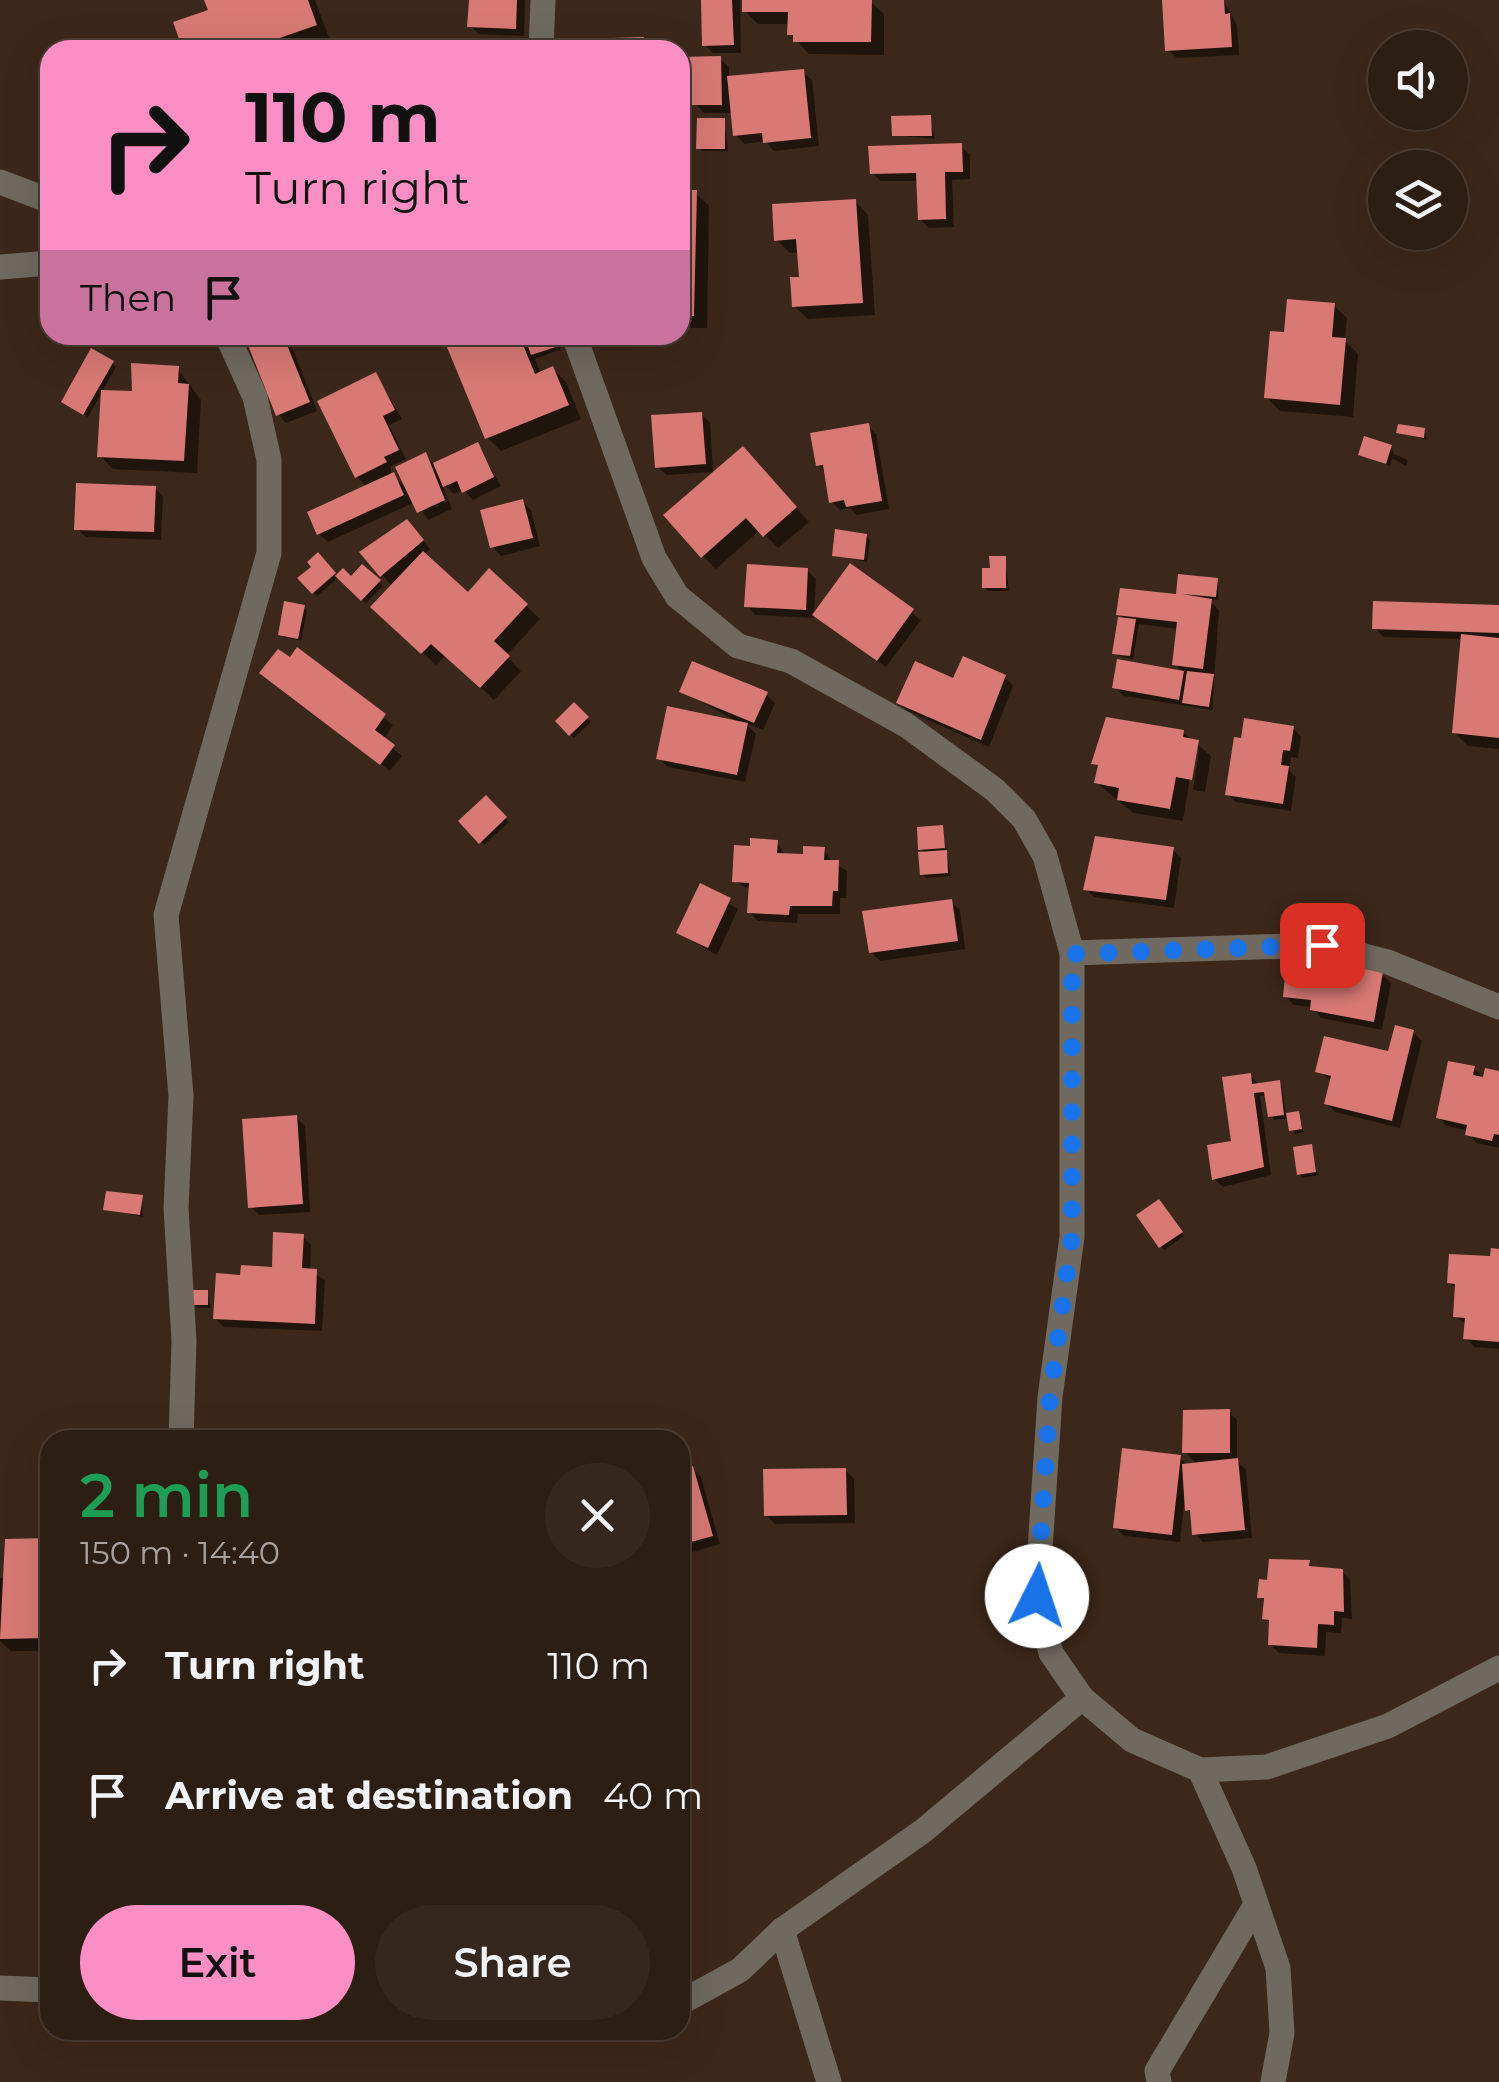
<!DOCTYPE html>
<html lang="en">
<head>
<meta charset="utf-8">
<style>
	body { margin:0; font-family:Montserrat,sans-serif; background:#35271d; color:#f1f3f6; height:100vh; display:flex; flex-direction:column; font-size:38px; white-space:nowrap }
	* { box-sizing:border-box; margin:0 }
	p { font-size:32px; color:#a7a2a0 }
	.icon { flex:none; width:55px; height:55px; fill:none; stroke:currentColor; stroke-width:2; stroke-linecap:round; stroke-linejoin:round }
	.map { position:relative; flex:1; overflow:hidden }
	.sheet { position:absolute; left:40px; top:1430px; width:650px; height:610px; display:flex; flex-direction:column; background:#2d1e14; border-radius:30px; box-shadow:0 10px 40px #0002,0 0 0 2px #483c34 }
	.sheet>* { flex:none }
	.top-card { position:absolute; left:40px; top:40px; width:650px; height:305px; border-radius:30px; box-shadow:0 10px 40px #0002,0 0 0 2px #483c34; background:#fb8fc5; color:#111; overflow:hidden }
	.controls { position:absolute; left:1368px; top:30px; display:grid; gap:20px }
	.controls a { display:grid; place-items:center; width:100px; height:100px; border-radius:50%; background:#2d1e14; box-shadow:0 10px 40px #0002,0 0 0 2px #483c34; font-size:50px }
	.pin { position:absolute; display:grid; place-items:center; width:85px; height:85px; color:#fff; margin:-42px; border-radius:20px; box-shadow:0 5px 15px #0006 }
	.me { position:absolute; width:110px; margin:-55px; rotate:4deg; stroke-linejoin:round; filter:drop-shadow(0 0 8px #0008) }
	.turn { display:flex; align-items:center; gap:35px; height:210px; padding:0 40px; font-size:45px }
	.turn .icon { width:130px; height:130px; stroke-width:2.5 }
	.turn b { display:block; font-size:70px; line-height:85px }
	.then { display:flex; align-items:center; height:95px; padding:0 40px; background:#0003; gap:20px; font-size:38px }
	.round { display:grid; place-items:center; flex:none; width:105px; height:105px; border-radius:52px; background:#35271d }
	.summary { display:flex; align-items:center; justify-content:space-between; height:170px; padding:0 40px }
	h1 { font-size:60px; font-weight:600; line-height:75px; color:#1e9e55 }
	.button { display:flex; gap:20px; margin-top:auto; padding:20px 40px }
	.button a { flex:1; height:115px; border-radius:60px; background:#fb8fc5; color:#111; font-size:40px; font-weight:600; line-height:115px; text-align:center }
	.button a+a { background:#35271d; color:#f1f3f6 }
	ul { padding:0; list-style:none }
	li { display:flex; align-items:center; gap:30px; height:130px; padding:0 40px }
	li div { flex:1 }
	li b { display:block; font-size:38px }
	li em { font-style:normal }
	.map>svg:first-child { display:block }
</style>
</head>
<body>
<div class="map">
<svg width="1499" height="2082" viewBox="0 0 1499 2082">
	<rect width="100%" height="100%" fill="#3c281a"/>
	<g fill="#0007">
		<polygon points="207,0 315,0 329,38 295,50 186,50 211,12"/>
		<polygon points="471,0 525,0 524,36 479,34 470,26"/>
		<polygon points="703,0 740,0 741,53 713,53 705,45"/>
		<polygon points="745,0 870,1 884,14 884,55 809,54 790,34 790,24 758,24 745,11"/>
		<polygon points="1165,0 1223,0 1237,25 1239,55 1177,58 1168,50"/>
		<polygon points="720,59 729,67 729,79 803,72 812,80 819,146 774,151 765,141 744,144 736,135 734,113 704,113 695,104 695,92 683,84"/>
		<polygon points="930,118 935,139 894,135"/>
		<polygon points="724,121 728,151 702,151 699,148"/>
		<polygon points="961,146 970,155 970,179 952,180 954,227 929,228 920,219 919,181 881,181 872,173"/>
		<polygon points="680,192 695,193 709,206 707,328 680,328"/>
		<polygon points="855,201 868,215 875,315 808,319 794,306 801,279 800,252 790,253 777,240"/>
		<polygon points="1333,305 1347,318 1345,341 1358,354 1353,417 1280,411 1266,397 1287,335"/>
		<polygon points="247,335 287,335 317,411 286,423 278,414"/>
		<polygon points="459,335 555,335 561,349 535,359 541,374 553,369 566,382 581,419 501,451 487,437"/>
		<polygon points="112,363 116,367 88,417 68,406"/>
		<polygon points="177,368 201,400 197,473 113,469 100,456 134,394"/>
		<polygon points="376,375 402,419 389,425 406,459 391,466 391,473 408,490 425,455 435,465 477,445 501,486 473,500 464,490 454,494 441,482 452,509 428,520 415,502 328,542 319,534 367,487 357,477"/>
		<polygon points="701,414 710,423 713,472 666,475 657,466"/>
		<polygon points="868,426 876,434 889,509 857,515 850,508 840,510 831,501 826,473 818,465"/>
		<polygon points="1424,431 1427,440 1399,432"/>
		<polygon points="1391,447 1394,454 1408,460 1406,466 1392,458 1390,466 1361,455"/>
		<polygon points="756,462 809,522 778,548 760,530 716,569 703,556"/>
		<polygon points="155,488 163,497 161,540 86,537 77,529"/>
		<polygon points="522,501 531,510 540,546 501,556 493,547"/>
		<polygon points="415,530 430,549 424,555 468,596 490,572 540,619 506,656 521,671 494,700 446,655 436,665 387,620 393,587 382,575"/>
		<polygon points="866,536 870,540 867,562 834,555"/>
		<polygon points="318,556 337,578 343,572 351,580 363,567 383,586 366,603 339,577 317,596 301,579 315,567 311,562"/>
		<polygon points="1005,559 1009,591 988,591 984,587 992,570"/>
		<polygon points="850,567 921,620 886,667 824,623"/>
		<polygon points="807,570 816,579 814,618 755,615 747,606"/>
		<polygon points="1217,580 1219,600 1208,599 1219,610 1212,710 1124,696 1115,687 1119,662 1184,674 1175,664 1179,629 1139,624 1133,659 1119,656 1115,653 1126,621 1119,614 1185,598 1179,592"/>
		<polygon points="1499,607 1499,749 1468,746 1454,732 1463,639 1383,637 1375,628"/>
		<polygon points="303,608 307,611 301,641 284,637 280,634"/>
		<polygon points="298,650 393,725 383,740 402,756 390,771 271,681"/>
		<polygon points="1005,677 1013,686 989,747 908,711 899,703 955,681"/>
		<polygon points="682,691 766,694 775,703 763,730 745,723 756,734 745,782 668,767 659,758 741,724"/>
		<polygon points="574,706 591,722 574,738 558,721"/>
		<polygon points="1293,728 1301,737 1298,758 1291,757 1289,770 1296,777 1291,811 1236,802 1227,794"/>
		<polygon points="1183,732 1211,756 1205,792 1193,790 1199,750 1195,746 1183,821 1133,813 1097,783 1100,768 1094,763 1099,737"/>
		<polygon points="486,798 509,822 484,845 461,821"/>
		<polygon points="942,828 951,876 926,878 922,874 926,854 921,848"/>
		<polygon points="777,842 785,856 806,856 824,849 832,862 847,871 846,898 840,898 840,914 798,914 797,923 758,921 749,912 751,890 734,881 752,849"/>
		<polygon points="1172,849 1181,858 1174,908 1094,897 1086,889"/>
		<polygon points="701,887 738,909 717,955 679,933"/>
		<polygon points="951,902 960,910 965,949 880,961 871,952"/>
		<polygon points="1382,974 1391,983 1382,1030 1321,1018 1313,1007 1294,1005 1285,996"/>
		<polygon points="1413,1032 1422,1041 1400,1128 1335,1112 1326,1103 1332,1081 1318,1071 1390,1054"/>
		<polygon points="1474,1068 1485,1080 1499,1074 1499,1148 1476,1143 1468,1131 1447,1126 1439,1118"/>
		<polygon points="1250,1076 1260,1085 1282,1087 1286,1115 1298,1114 1304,1132 1295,1134 1289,1118 1274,1120 1267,1095 1260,1096 1271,1175 1223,1187 1214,1179 1234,1143"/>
		<polygon points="296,1117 305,1126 310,1212 259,1215 251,1207"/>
		<polygon points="1311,1147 1318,1175 1303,1178 1299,1174"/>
		<polygon points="142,1198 143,1217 106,1209"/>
		<polygon points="1162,1206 1184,1236 1164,1250 1161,1246"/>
		<polygon points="302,1236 311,1245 310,1271 325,1280 322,1331 224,1327 215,1318 242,1278 274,1269"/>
		<polygon points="1499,1251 1499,1349 1474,1347 1466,1338 1467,1325 1455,1316 1457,1290 1450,1282"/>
		<polygon points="207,1292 211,1308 198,1308 194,1304"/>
		<polygon points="1229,1412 1237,1420 1237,1461 1246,1470 1252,1538 1203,1542 1195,1534 1193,1516 1184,1506 1180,1542 1124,1536 1115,1527 1179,1457 1188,1466 1198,1465 1185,1452"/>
		<polygon points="692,1469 701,1477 720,1544 680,1556 680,1472"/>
		<polygon points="845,1470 854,1479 855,1523 775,1524 766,1515"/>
		<polygon points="50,1540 50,1651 11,1651 0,1641 0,1578 8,1578"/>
		<polygon points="1309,1562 1316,1569 1342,1571 1350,1580 1352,1619 1342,1618 1341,1633 1326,1632 1325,1656 1279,1653 1270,1644 1272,1625 1264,1618 1262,1582"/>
	</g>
	<g fill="#d87975">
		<polygon points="204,0 308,0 317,25 245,50 183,50 173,22 208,10"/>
		<polygon points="469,0 517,0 516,29 467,27"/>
		<polygon points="701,0 732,0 734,45 702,46"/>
		<polygon points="742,0 872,0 871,42 793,42 793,35 787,35 788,12 742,12"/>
		<polygon points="1162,0 1224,0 1225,14 1230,13 1232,47 1165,51"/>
		<polygon points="644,37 644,50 581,50 580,39"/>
		<polygon points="721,56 722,105 692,105 692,85 680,85 680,57"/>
		<polygon points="804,69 811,138 763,143 762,133 733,136 727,76"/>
		<polygon points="931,115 932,136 892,136 891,116"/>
		<polygon points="697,118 725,118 725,149 696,149"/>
		<polygon points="962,143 963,172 945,172 946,219 918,220 916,173 870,174 868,146"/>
		<polygon points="680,190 697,190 694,316 680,316"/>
		<polygon points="856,199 863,303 792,307 790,277 799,277 796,239 774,241 772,204"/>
		<polygon points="1287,299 1335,303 1332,337 1346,338 1340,405 1264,398 1270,331 1284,332"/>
		<polygon points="244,335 283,335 310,402 276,416"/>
		<polygon points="457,335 519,335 535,374 553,366 569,405 485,439 444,340"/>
		<polygon points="524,335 555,335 559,346 531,355"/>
		<polygon points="91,348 114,361 83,415 61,402"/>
		<polygon points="131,363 179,366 178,383 189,384 184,461 97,457 101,390 132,391"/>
		<polygon points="376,372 395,410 383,416 399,450 384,457 387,462 355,478 317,401"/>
		<polygon points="702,412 706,464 655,468 651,415"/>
		<polygon points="869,423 882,501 846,507 844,500 829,503 823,465 816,466 810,433"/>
		<polygon points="1398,424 1425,428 1424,438 1396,433"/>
		<polygon points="1364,436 1392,445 1386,464 1358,455"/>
		<polygon points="478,442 494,477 462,493 457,481 443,487 433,463"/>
		<polygon points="743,446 797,507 763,537 746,518 701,558 663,515"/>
		<polygon points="426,452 445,500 417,513 395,467"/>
		<polygon points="394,472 404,495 317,535 307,512"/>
		<polygon points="76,483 156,486 154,532 74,530"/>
		<polygon points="523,499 533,538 490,548 480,510"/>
		<polygon points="407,519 424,540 380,577 359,552"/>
		<polygon points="835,529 867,534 864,560 832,556"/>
		<polygon points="423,551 468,592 489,568 528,604 494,641 510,656 480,688 431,644 421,654 370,607"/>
		<polygon points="318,552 336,573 312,594 297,578 311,567 307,562"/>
		<polygon points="989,556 1006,556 1006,588 982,588 982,568 990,568"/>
		<polygon points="850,563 914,609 877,661 812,615"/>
		<polygon points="362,564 381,580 361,601 335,576 343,568 351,576"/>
		<polygon points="747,564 808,568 806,610 744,607"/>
		<polygon points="1178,574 1218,578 1216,597 1182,594 1212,599 1203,669 1172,665 1177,622 1116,615 1120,588 1176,594"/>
		<polygon points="284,601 305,605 298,639 278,635"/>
		<polygon points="1373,601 1499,605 1499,633 1372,629"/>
		<polygon points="1118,617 1136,619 1130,656 1112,654"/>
		<polygon points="1461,634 1499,638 1499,738 1452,733"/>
		<polygon points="297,647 386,714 375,730 395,745 380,765 259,673 278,649 290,657"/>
		<polygon points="963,656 1006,675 981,740 896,703 915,661 953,678"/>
		<polygon points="1117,659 1184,671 1179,700 1112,688"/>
		<polygon points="692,661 768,692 754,723 679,692"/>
		<polygon points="1187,671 1214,674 1209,707 1182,703"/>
		<polygon points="574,702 589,717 569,736 555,721"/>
		<polygon points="667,706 748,723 737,775 656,759"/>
		<polygon points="1106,717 1184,730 1183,737 1199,740 1192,780 1176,777 1170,809 1117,800 1119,788 1094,783 1098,765 1091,764"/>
		<polygon points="1244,718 1294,726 1290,751 1283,750 1281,765 1289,766 1283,804 1225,795 1234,737 1241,738"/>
		<polygon points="486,795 507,817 479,844 458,821"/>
		<polygon points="943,825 945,848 918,850 917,827"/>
		<polygon points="1095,836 1174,847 1166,900 1083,890"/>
		<polygon points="750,838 778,840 777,853 803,854 803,846 825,847 824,860 839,860 838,891 833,891 832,906 790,906 789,915 747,913 749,883 732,882 734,845 750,846"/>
		<polygon points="947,850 948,873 920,875 918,852"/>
		<polygon points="700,883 731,898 708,948 676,933"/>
		<polygon points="952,899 958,941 869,953 862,911"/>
		<polygon points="1287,956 1383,972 1374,1022 1310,1010 1311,1000 1283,997"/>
		<polygon points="1395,1025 1414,1030 1392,1121 1324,1104 1331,1076 1315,1072 1324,1036 1388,1051"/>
		<polygon points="1448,1061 1475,1066 1473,1075 1483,1077 1485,1068 1499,1071 1499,1135 1494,1134 1492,1141 1465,1135 1467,1125 1436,1118"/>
		<polygon points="1251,1073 1252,1084 1280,1080 1284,1115 1268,1117 1264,1092 1254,1093 1264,1167 1212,1180 1207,1145 1231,1141 1222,1077"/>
		<polygon points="1299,1111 1302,1129 1289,1131 1286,1113"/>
		<polygon points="297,1115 303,1204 248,1208 242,1119"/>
		<polygon points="1312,1144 1316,1172 1297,1175 1293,1147"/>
		<polygon points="106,1191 143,1195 140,1215 103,1210"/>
		<polygon points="1159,1199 1183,1232 1159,1248 1136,1215"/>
		<polygon points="273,1232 304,1234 302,1268 317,1269 315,1324 213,1319 216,1273 240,1275 241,1265 272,1267"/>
		<polygon points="1491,1248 1499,1249 1499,1342 1463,1339 1465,1318 1453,1317 1455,1284 1447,1283 1449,1254 1490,1256"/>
		<polygon points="191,1290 208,1290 208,1305 192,1305"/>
		<polygon points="1230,1409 1230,1453 1182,1453 1183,1410"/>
		<polygon points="1122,1448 1181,1455 1172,1535 1113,1528"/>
		<polygon points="1238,1458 1245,1530 1192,1535 1190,1510 1185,1511 1182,1464"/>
		<polygon points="693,1466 713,1536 680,1545 680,1470"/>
		<polygon points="846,1468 847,1515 764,1516 763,1469"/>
		<polygon points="50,1538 50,1638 0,1639 5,1539"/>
		<polygon points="1269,1559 1310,1560 1309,1566 1343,1569 1344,1612 1334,1611 1334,1625 1318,1624 1317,1648 1268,1645 1269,1620 1262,1619 1264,1598 1257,1598 1259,1579 1267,1580"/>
	</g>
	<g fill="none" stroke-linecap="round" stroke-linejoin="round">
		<g stroke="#6f695f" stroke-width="25">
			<polyline points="541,50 543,0"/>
			<polyline points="0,182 50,201"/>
			<polyline points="0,267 50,263"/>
			<polyline points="574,335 654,558 677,596 738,646 791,661 906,725 995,790 1024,819 1045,856 1072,953 1072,1237 1050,1397 1037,1596 1051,1653 1082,1698 1132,1740 1200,1770 1267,1767 1388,1726 1499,1668"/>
			<polyline points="1072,953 1322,945 1388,962 1499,1007"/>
			<polyline points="181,1440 184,1341 176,1208 181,1096 166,915 269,553 269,460 255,397 227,335"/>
			<polyline points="1200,1770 1244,1868 1278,1968 1282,2033 1273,2082"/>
			<polyline points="782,1930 829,2082"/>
			<polyline points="0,1988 50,1990"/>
			<polyline points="680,2003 740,1970 782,1930 923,1831 1082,1698"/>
			<polyline points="1159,2082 1157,2071 1254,1908"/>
		</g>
	</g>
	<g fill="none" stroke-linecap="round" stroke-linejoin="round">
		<polyline stroke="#1a73e8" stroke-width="18" stroke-dasharray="0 32.4" points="1037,1596 1050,1396 1072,1236 1072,954 1322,945"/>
	</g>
</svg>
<div class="controls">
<a><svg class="icon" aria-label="sound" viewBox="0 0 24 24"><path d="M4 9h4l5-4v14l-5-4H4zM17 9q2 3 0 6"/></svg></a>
<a><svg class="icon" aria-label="layers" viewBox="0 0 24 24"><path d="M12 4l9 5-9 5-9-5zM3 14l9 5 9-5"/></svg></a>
</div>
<div class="pin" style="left:1322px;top:945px;background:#d93025"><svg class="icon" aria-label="arrive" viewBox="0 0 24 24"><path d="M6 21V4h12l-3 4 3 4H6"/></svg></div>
<svg class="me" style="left:1037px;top:1596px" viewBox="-20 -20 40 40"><circle r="19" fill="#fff"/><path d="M0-13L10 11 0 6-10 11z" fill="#1a73e8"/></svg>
<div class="top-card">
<div class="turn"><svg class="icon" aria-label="right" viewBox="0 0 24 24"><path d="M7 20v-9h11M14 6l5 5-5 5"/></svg><div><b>110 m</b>Turn right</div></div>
<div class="then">Then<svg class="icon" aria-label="arrive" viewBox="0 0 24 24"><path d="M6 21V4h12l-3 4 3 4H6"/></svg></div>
</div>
<section class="sheet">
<div class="summary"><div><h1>2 min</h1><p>150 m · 14:40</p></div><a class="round"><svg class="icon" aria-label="close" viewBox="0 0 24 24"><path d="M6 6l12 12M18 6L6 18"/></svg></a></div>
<ul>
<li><svg class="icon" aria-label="right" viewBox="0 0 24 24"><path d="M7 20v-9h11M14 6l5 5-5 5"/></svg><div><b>Turn right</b></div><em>110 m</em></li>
<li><svg class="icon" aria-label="arrive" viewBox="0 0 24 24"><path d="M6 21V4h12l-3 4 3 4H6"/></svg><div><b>Arrive at destination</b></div><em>40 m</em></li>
</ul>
<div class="button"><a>Exit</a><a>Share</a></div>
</section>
</div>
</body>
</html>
